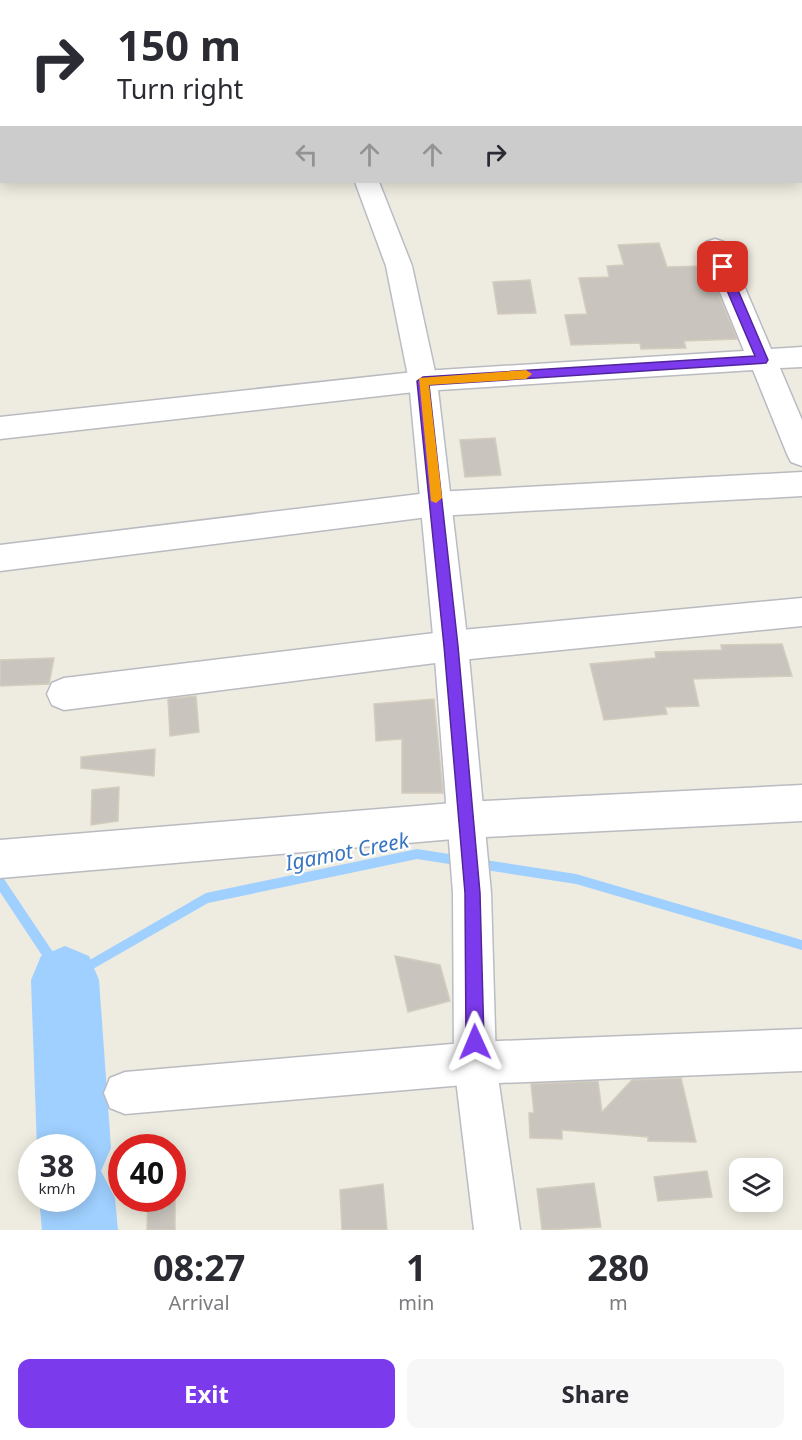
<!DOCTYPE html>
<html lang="en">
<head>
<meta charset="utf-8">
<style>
	body { margin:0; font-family:"Noto Sans",sans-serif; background:#f7f7f7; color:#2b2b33; height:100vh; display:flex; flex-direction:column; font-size:22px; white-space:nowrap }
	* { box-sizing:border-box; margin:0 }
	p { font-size:20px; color:#7c7c81 }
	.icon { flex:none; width:33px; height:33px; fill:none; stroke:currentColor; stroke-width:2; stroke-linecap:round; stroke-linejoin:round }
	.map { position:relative; height:1230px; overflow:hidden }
	.drawer { display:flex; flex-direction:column; background:#fff; flex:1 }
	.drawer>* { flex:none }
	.guide { position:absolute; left:0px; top:0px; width:802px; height:183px; box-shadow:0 3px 15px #0003; background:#fff; color:#2b2b33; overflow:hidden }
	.buttons { position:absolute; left:729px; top:1158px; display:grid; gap:12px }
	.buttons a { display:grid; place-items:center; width:54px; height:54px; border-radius:12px; background:#fff; box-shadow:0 3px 15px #0003; font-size:30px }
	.speed { position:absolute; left:18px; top:1134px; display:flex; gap:12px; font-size:30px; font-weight:700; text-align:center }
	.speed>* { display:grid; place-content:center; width:78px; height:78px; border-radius:50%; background:#fff; box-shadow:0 3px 15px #0003; line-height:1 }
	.speed small { font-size:15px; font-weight:400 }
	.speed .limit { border:9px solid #d22; background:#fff; color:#111 }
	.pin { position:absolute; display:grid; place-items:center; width:51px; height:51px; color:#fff; margin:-26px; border-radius:12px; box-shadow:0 3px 9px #0006 }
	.me { position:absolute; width:66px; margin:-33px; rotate:359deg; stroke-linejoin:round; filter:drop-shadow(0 0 4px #0008) }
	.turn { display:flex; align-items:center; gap:21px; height:126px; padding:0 18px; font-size:27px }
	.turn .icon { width:78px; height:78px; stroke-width:2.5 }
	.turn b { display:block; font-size:42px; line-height:51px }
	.lanes { display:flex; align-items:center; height:57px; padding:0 18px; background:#0003; justify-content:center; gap:30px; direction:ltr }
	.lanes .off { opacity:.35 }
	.eta { display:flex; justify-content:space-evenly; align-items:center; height:102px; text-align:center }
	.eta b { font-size:36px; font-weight:700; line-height:42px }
	.cta { display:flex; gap:12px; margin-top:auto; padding:12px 18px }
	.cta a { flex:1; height:69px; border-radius:12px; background:#7c3aed; color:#fff; font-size:24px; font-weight:700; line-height:69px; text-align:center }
	.cta a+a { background:#f7f7f7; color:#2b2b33 }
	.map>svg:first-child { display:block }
</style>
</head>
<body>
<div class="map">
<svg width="802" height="1230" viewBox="0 0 802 1230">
	<rect width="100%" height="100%" fill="#eeebe0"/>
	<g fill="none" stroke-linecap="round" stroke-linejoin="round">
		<g fill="#9fd0ff" fill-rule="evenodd">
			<polygon points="417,849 462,856 466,857 467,861 466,865 462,866 417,859 208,903 65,985 61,984 0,892 0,878 4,879 67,973 206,893"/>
			<polygon points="479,859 576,874 802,940 802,950 576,884 479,869 475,868 474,864 475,860"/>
		</g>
		<polygon fill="#9fd0ff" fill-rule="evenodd" points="65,946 89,956 99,980 111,1148 101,1171 115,1198 118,1230 42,1230 39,1198 82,1198 82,1148 37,1148 31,980 41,956"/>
	</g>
	<g fill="#c9c5be" stroke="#d3cdbe" stroke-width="1.5">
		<polygon points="659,243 667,267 707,266 737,339 684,341 686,348 641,349 640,343 571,345 565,315 587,314 579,278 609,277 607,266 624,265 618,245"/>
		<polygon points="530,280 536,313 498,314 493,282"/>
		<polygon points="495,438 501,475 465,477 460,440"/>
		<polygon points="782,644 792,676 693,679 699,706 665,707 667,714 604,720 590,664 656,658 655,652 722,650 721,645"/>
		<polygon points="54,658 49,684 0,686 0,660"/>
		<polygon points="196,696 199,732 170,736 168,699"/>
		<polygon points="434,699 443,793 402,793 402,739 376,741 374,704"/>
		<polygon points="155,749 154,776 81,768 81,757"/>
		<polygon points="119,787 118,821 91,825 92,790"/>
		<polygon points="395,956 440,965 450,1001 408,1012"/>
		<polygon points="681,1078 696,1142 648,1141 648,1137 562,1130 562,1139 530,1138 529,1113 534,1113 531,1084 598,1081 602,1112 632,1080"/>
		<polygon points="707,1171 712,1197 658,1201 654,1177"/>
		<polygon points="594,1183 601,1227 542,1230 537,1189"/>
		<polygon points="383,1184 387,1230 342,1230 340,1190"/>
		<polygon points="148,1198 175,1198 175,1230 147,1230"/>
	</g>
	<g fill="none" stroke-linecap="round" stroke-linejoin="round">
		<g stroke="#b9bbc1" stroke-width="3">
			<g id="street">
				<polygon points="715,239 724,242 728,248 771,349 802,347 802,367 780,368 802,420 802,466 791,462 787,454 753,370 423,391 0,439 0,417 423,371 744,351 702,248 706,242"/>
				<polygon points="802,472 802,496 436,516 0,571 0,545 436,492"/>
				<polygon points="802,598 802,626 451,661 64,710 52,705 47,694 52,683 64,678 451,631"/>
				<polygon points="802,785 802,821 465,838 0,878 0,840 465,802"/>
				<polygon points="802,1029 802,1071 475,1084 125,1114 110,1108 104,1093 110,1078 125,1072 475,1042"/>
			</g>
		</g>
		<g stroke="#b9bdc4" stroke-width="3">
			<polygon id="secondary" points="355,182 379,182 412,266 437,381 468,646 491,893 496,1063 520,1230 474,1230 454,1063 453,893 434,646 409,381 386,266"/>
		</g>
		<g stroke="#eeaf00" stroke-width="3">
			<g id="highway">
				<rect x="801" y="13" width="1" height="12"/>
				<polygon points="0,137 2,137 0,152"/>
			</g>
		</g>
		<use href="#street" fill="#fff" fill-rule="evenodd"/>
		<use href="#secondary" fill="#fff" fill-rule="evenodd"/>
		<use href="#highway" fill="#ffe686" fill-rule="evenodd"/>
	</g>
	<polygon fill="#7c3aed" stroke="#51269a" stroke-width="1.5" points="723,263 728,267 768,360 766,363 429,385 458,646 480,893 484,1042 481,1048 475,1051 469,1048 466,1042 465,893 444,646 417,381 423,377 755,356 717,267"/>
	<polygon fill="#f59e0b" points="526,370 532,374 526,379 429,385 442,498 436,503 431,501 419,378"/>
	<g text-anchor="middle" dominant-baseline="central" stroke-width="4.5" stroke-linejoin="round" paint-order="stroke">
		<g font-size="21" font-style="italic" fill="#3774c2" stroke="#fff">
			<text transform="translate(347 851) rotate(-11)">Igamot Creek</text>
		</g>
	</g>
</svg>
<div class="buttons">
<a><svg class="icon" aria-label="layers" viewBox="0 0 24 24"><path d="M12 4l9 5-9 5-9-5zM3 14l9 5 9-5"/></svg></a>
</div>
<div class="speed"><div>38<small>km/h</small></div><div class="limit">40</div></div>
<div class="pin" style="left:723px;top:267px;background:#d93025"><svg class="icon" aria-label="arrive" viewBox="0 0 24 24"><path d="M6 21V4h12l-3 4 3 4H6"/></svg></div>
<svg class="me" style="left:475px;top:1042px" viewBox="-20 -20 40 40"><path d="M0-17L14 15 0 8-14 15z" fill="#7c3aed" stroke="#fff" stroke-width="4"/></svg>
<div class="guide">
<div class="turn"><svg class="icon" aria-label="right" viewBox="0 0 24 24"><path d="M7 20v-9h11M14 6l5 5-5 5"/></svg><div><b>150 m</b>Turn right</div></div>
<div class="lanes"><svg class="icon off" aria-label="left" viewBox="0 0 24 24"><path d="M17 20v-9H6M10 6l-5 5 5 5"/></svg><svg class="icon off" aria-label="ahead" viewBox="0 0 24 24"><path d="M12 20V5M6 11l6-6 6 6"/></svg><svg class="icon off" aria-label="ahead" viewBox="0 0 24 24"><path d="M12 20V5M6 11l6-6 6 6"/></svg><svg class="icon" aria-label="right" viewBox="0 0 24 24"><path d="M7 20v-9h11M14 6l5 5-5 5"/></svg></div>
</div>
</div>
<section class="drawer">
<div class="eta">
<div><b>08:27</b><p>Arrival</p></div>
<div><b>1</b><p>min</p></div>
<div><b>280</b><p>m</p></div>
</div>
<div class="cta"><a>Exit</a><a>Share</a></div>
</section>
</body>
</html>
